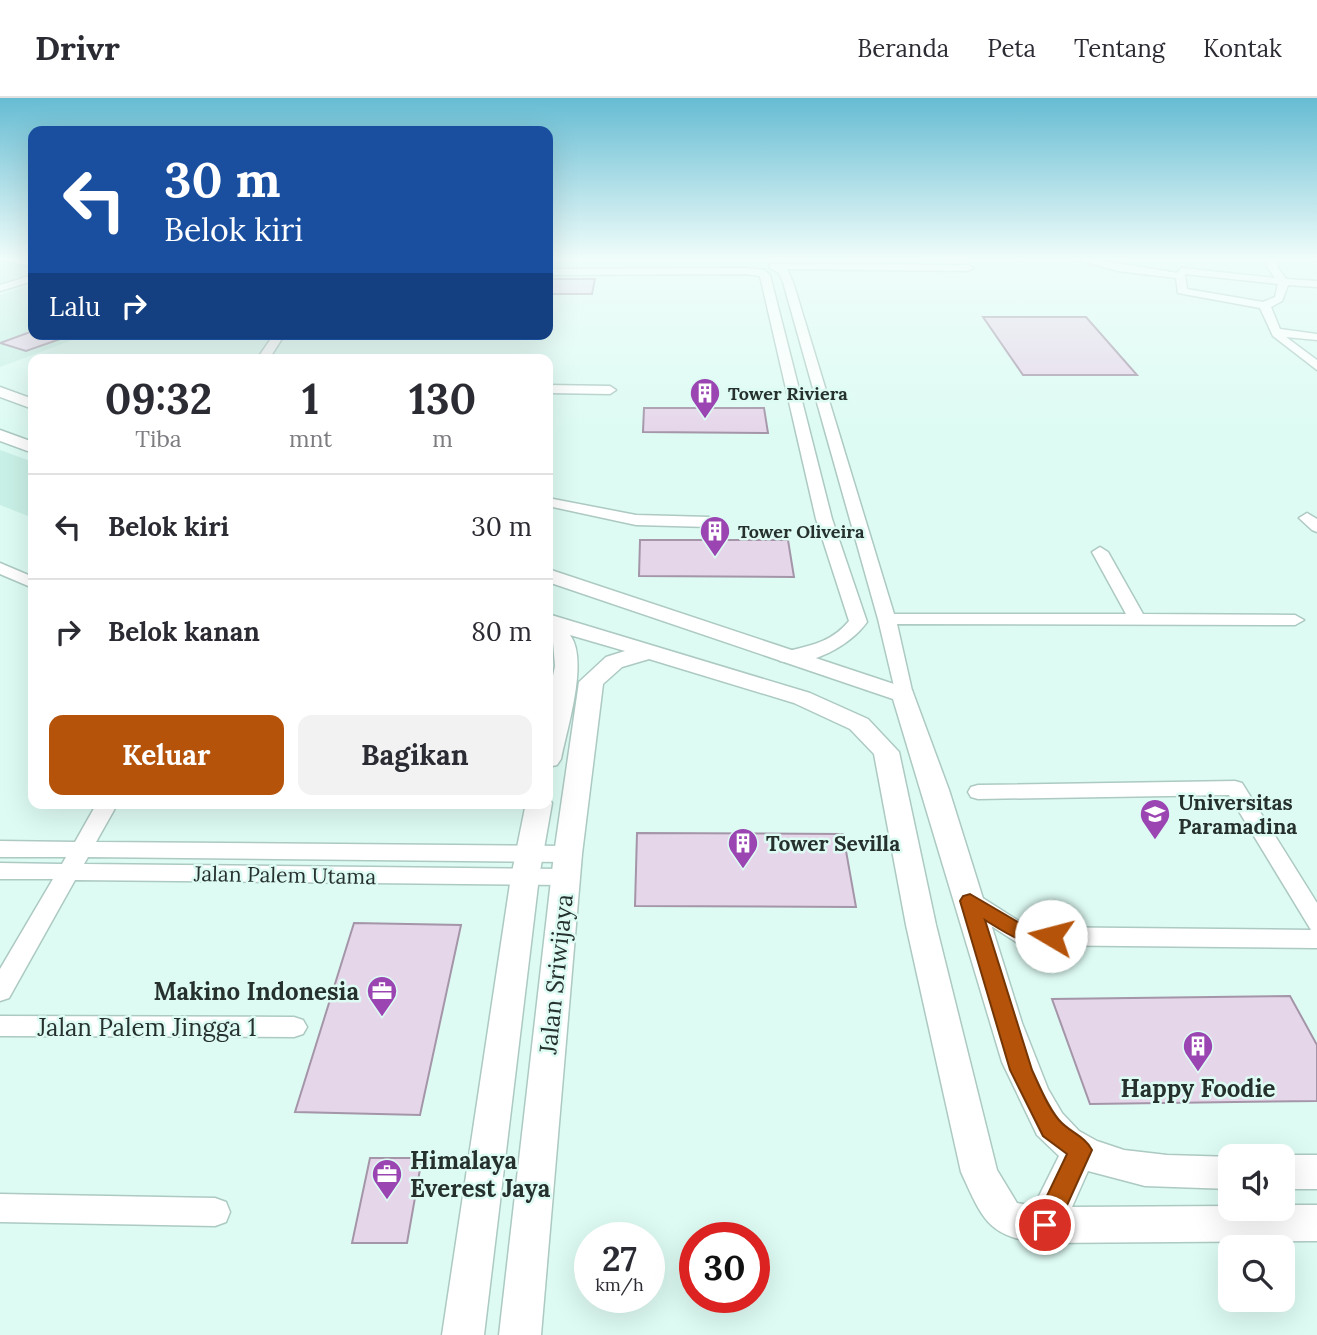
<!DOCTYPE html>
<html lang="id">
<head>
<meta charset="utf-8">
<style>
	body { margin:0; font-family:Lora,serif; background:#f2f2f3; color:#2b2b33; height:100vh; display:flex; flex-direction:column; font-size:26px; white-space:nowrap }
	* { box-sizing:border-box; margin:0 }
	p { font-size:23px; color:#7c7c81 }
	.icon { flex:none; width:38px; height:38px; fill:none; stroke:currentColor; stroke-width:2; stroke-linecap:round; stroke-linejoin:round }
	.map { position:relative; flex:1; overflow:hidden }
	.details { position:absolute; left:28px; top:256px; width:525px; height:455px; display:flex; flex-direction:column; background:#fff; border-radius:14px; box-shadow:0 7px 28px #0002 }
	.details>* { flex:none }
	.top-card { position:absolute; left:28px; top:28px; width:525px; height:214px; border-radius:14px; box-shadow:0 7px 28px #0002; background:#1a4fa0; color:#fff; overflow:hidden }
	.fabs { position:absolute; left:1218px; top:1046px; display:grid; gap:14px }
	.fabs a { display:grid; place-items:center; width:77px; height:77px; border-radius:14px; background:#fff; box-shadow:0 7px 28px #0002; font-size:35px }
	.speed { position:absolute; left:574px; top:1124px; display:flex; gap:14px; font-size:35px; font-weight:700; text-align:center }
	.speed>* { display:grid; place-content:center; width:91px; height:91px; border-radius:50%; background:#fff; box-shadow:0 7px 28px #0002; line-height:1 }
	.speed small { font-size:18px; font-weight:400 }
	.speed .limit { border:10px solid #d22; background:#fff; color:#111 }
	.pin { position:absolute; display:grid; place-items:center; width:60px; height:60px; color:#fff; margin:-30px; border:4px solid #fff; border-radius:50%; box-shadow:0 2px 7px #0007 }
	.me { position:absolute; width:77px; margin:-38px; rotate:278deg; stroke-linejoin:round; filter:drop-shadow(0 0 5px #0008) }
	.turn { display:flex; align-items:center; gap:24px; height:147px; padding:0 21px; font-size:32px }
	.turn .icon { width:91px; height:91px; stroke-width:2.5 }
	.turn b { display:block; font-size:49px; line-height:60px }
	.then { display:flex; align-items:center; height:66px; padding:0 21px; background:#0003; gap:14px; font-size:26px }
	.eta { display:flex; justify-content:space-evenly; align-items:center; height:119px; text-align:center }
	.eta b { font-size:42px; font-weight:800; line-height:49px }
	.primary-button { display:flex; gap:14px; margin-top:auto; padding:14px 21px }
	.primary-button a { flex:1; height:80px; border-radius:14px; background:#b45309; color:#fff; font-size:28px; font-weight:800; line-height:80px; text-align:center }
	.primary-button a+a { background:#f2f2f3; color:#2b2b33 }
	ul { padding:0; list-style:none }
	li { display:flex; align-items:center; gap:21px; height:105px; padding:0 21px; border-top:2px solid #e1e1e2 }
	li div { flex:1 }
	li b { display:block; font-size:26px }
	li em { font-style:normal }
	header { display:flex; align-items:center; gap:42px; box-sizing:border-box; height:98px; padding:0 35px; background:#fff; border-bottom:2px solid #e1e1e2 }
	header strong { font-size:33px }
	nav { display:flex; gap:38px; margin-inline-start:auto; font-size:24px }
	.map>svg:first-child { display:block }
</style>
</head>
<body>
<header>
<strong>Drivr</strong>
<nav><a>Beranda</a><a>Peta</a><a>Tentang</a><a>Kontak</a></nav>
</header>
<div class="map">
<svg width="1317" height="1237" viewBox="0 0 1317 1237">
	<rect width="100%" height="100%" fill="#ddfbf3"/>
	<g fill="#c9f0e6">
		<polygon points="0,161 33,161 33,175 0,185"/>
		<polygon points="33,186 33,236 89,236 0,269 0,197"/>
		<polygon points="0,352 33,364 33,420 0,407"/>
	</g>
	<g fill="#e6d6ea" stroke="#a495a8" stroke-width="2">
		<polygon points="548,181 595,181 592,196 548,196"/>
		<polygon points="983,219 1086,219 1137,277 1023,277"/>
		<polygon points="33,233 33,236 66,236 66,239 26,253 0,245"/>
		<polygon points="644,310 764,310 768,335 643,334"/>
		<polygon points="640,442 788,442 794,479 639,478"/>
		<polygon points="637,735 843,736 856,809 635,808"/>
		<polygon points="354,825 461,827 420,1017 295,1014"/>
		<polygon points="1290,898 1317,947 1317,1003 1090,1006 1052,901"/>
		<polygon points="370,1060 422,1060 407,1145 352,1145"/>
	</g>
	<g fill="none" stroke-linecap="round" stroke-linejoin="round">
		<g stroke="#acc9c2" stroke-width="3">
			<g id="minor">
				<polygon points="5,161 33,163 33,169 7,163"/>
				<path d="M1076 161H1092L1177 175 1181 170 1275 180 1268 170 1267 161H1277L1278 170 1286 181 1317 183V189L1288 187 1282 203 1271 209 1280 231 1317 236V242L1286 239 1317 262V272L1273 238 1260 210 1178 195 1176 180 1118 173ZM1185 176 1278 186 1275 199 1263 204 1187 191Z"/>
				<polygon points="770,166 968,167 973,170 968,173 787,171 793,184 894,516 1126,516 1092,454 1100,449 1108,454 1143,516 1295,517 1304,522 1295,527 897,526 913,597 911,601 897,601 878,521 783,184 779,175 770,170"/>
				<path d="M746 170 764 172 770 177 832 421 867 524C850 548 809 570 780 563L777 559 780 555C807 548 830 546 849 523L816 421 760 178 746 176 548 177V171Z"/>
				<polygon points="33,177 33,183 0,193 0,187"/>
				<polygon points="274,236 285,236 269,261 257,261"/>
				<polygon points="548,287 610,288 616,292 610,296 548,295"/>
				<polygon points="548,400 636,417 709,419 717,424 709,429 636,427 548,408"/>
				<polygon points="1307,415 1317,421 1317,434 1312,432 1299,420"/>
				<polygon points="0,465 33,479 33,490 0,476"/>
				<polygon points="1235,683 1242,685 1317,805 1317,850 1024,847 1016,844 962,809 958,803 962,797 970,795 978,797 1028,829 1311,832 1229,697 978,701 971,699 968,694 971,689 978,687"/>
				<polygon points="97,705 118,705 96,744 568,748 576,751 579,756 576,761 568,764 88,759 84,766 566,771 574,773 577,779 574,785 566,787 75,782 9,900 0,903 0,871 53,781 0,781 0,765 62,766 66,759 0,759 0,743 75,744"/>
				<polygon points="0,918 294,919 303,922 307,929 303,936 294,939 0,938"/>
				<polygon points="0,1096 215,1100 226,1104 230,1114 226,1124 215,1128 0,1124"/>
			</g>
		</g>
		<g stroke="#acc9c2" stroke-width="3">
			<g id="tertiary">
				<polygon points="0,289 33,301 33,311 0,299"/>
				<polygon points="0,332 33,344 33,355 0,343"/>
				<path d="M548 471 912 592 949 692 1022 925 1048 991 1062 1015 1079 1033 1097 1043 1124 1052 1167 1057 1234 1059H1230V1091L1145 1088 1088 1073 1072 1109 1230 1108V1111H1283V1107H1317V1143L1045 1145C988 1140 983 1122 961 1074L906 827 874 656 850 631 794 605 649 561 622 569 603 586 582 756 541 1237H499L554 756 579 584 606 559 625 553 570 537C589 562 567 630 561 661L557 667 548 669V603L555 568 553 544 548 538V516L810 595 868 621 899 654 936 827 997 1072 1017 1105 1034 1108 1059 1058 1037 1037 1002 964 893 601 548 484Z"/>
				<polygon points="548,699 552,705 539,779 484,1237 442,1237 511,779 526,705 548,705"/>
				<polygon points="1283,1057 1317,1057 1317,1091 1283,1091 1283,1059 1279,1059"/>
			</g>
		</g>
		<use href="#minor" fill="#fff" fill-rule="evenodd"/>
		<use href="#tertiary" fill="#fff" fill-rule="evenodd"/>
	</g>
	<linearGradient id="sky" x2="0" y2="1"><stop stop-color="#66bcd3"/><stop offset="0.48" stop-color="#f0fdfa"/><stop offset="1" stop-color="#f0fdfa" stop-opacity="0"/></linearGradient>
	<rect width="1317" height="334" fill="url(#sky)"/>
	<path fill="#b45309" stroke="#753606" stroke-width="2" d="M970 796 1028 830 1058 833 1061 838 1058 843C1029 852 1009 837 985 822L1032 972C1040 989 1047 1008 1059 1022 1069 1034 1085 1038 1092 1052L1054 1136 1045 1139 1036 1136 1033 1127 1067 1056 1043 1038 1010 972 960 803 963 798Z"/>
	<defs>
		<g id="building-pin" transform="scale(1.575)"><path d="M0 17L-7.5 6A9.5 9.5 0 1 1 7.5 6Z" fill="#9a45b2" stroke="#ddfbf3"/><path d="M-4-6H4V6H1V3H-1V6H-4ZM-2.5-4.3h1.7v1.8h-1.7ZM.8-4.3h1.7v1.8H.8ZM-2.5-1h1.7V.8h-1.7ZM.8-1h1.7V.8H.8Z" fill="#fff"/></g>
		<g id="university-pin" transform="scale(1.575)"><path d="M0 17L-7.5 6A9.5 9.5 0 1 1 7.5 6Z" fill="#9a45b2" stroke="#ddfbf3"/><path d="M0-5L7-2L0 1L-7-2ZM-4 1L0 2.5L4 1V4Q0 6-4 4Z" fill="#fff"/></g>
		<g id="office-pin" transform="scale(1.575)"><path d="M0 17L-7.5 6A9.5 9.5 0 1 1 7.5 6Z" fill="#9a45b2" stroke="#ddfbf3"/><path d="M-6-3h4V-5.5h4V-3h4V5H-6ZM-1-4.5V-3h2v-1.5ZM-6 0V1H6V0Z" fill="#fff"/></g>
	</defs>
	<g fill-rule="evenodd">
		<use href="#building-pin" x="705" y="295"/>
		<use href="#building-pin" x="715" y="433"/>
		<use href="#university-pin" x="1155" y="716"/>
		<use href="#building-pin" x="743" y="745"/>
		<use href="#office-pin" x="382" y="893"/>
		<use href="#building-pin" x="1198" y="948"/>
		<use href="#office-pin" x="387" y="1076"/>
	</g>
	<g text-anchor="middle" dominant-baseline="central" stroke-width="5" stroke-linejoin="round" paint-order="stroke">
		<g font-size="18" font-weight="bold" fill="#26312e" stroke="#ddfbf3" text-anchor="start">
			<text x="728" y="295">Tower Riviera</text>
			<text x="738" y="433">Tower Oliveira</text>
		</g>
		<g font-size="21" font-weight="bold" fill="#26312e" stroke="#ddfbf3" text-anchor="start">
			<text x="1178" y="704">Universitas<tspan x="1178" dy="24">Paramadina</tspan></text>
			<text x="766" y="745">Tower Sevilla</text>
		</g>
		<g font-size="21" fill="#26312e" stroke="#ddfbf3">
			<text transform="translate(285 777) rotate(1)">Jalan Palem Utama</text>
		</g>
		<g font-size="24" fill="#26312e" stroke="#ddfbf3">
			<text transform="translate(556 876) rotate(-84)">Jalan Sriwijaya</text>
			<text x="147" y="929">Jalan Palem Jingga 1</text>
		</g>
		<g font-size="24" font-weight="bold" fill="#26312e" stroke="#ddfbf3" text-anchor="end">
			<text x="359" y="893">Makino Indonesia</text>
			<text x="1198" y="990" text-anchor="middle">Happy Foodie</text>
			<text x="410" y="1062" text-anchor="start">Himalaya<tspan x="410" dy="28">Everest Jaya</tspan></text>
		</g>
	</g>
</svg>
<div class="fabs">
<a><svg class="icon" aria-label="sound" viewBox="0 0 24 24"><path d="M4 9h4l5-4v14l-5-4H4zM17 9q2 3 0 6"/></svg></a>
<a><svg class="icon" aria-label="search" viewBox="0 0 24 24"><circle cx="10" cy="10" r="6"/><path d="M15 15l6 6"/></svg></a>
</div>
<div class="speed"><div>27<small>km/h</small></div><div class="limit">30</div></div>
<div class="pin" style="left:1045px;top:1127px;background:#d93025"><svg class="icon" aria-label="arrive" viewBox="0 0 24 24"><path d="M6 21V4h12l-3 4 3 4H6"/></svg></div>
<svg class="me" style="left:1051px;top:838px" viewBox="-20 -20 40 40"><circle r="19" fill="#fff"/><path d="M0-13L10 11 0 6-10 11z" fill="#b45309"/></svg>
<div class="top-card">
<div class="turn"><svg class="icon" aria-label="left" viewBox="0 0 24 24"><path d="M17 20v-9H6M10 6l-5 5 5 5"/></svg><div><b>30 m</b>Belok kiri</div></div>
<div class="then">Lalu<svg class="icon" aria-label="right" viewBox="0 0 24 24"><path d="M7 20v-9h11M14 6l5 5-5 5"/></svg></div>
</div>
<section class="details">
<div class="eta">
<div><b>09:32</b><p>Tiba</p></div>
<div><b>1</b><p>mnt</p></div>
<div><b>130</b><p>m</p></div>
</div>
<ul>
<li><svg class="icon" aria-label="left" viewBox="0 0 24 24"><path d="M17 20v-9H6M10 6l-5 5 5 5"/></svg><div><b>Belok kiri</b></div><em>30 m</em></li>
<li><svg class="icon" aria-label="right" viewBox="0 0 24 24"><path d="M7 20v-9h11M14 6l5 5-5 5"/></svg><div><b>Belok kanan</b></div><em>80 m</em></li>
</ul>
<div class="primary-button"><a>Keluar</a><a>Bagikan</a></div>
</section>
</div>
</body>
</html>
